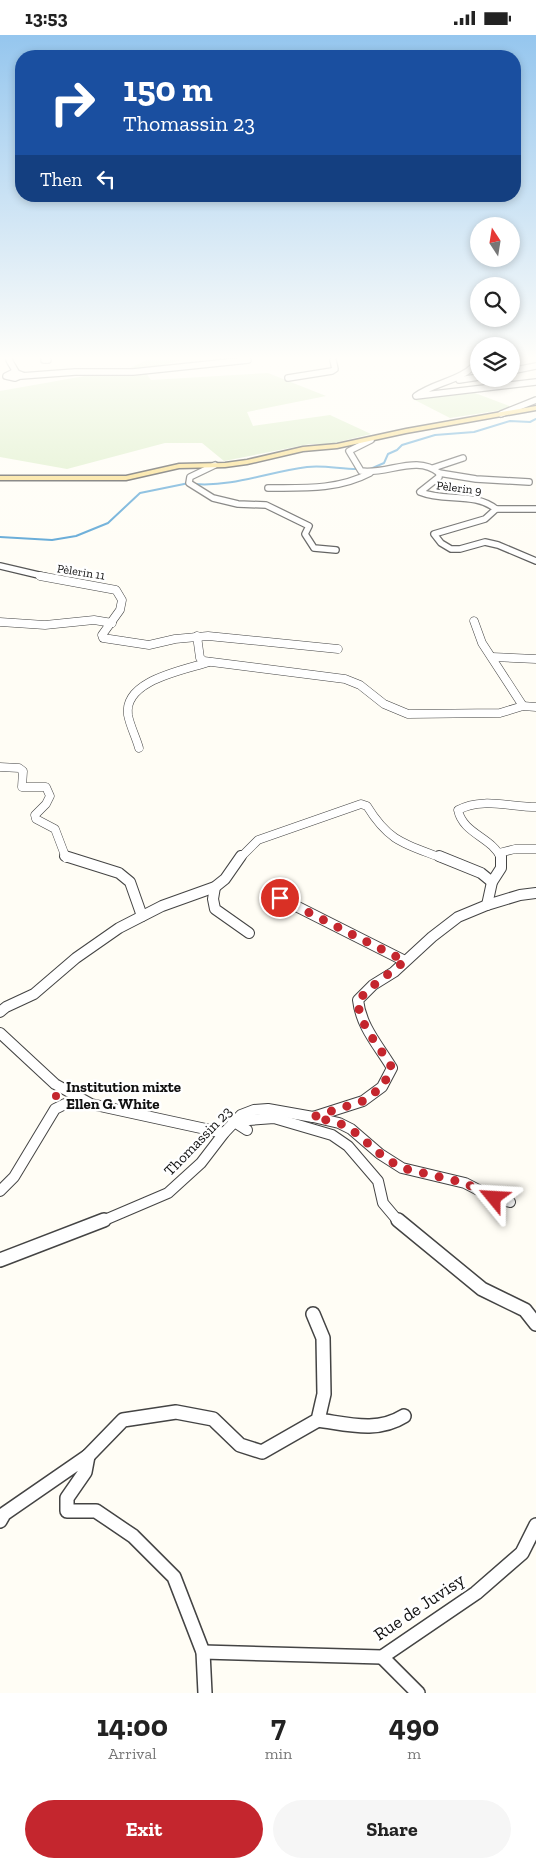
<!DOCTYPE html>
<html lang="en">
<head>
<meta charset="utf-8">
<style>
	body { margin:0; font-family:"Zilla Slab",serif; background:#f6f6f6; color:#222; height:100vh; display:flex; flex-direction:column; font-size:19px; white-space:nowrap }
	* { box-sizing:border-box; margin:0 }
	p { font-size:16px; color:#767676 }
	.icon { flex:none; width:28px; height:28px; fill:none; stroke:currentColor; stroke-width:2; stroke-linecap:round; stroke-linejoin:round }
	.map { position:relative; height:1658px; overflow:hidden }
	.side { display:flex; flex-direction:column; background:#fff; flex:1 }
	.side>* { flex:none }
	.hud { position:absolute; left:15px; top:15px; width:506px; height:152px; border-radius:20px; box-shadow:0 2px 8px #0003; background:#1a4fa0; color:#fff; overflow:hidden }
	.needle { width:32px; rotate:348deg }
	.buttons { position:absolute; left:470px; top:182px; display:grid; gap:10px }
	.buttons a { display:grid; place-items:center; width:50px; height:50px; border-radius:50%; background:#fff; box-shadow:0 2px 8px #0003; font-size:25px }
	.pin { position:absolute; display:grid; place-items:center; width:42px; height:42px; color:#fff; margin:-21px; border:2px solid #fff; border-radius:50%; box-shadow:0 1px 5px #0007 }
	.me { position:absolute; width:55px; margin:-28px; rotate:297deg; stroke-linejoin:round; filter:drop-shadow(0 0 4px #0008) }
	.turn { display:flex; align-items:center; gap:18px; height:105px; padding:0 25px; font-size:22px }
	.turn .icon { width:65px; height:65px; stroke-width:2.5 }
	.turn b { display:block; font-size:35px; line-height:42px }
	.then { display:flex; align-items:center; height:48px; padding:0 25px; background:#0003; gap:10px; font-size:19px }
	.eta { display:flex; justify-content:space-evenly; align-items:center; height:85px; text-align:center }
	.eta b { font-size:30px; font-weight:700; line-height:35px }
	.button { display:flex; gap:10px; margin-top:auto; padding:10px 25px }
	.button a { flex:1; height:58px; border-radius:30px; background:#c4262e; color:#fff; font-size:20px; font-weight:700; line-height:58px; text-align:center }
	.button a+a { background:#f6f6f6; color:#222 }
	.status { display:flex; justify-content:space-between; align-items:center; height:35px; padding:0 25px; background:#fff; direction:ltr }
	.status svg { height:14px; fill:currentColor }
	.map>svg:first-child { display:block }
</style>
</head>
<body>
<div class="status"><b>13:53</b><svg viewBox="0 0 49 12"><path d="M0 12V9h3v3zM5 12V6h3v6zM10 12V3h3v9zM15 12V0h3v12zM26 1h20v11H26zM47 4h2v5h-2z"/></svg></div>
<div class="map">
<svg width="536" height="1658" viewBox="0 0 536 1658">
	<rect width="100%" height="100%" fill="#fffdf5"/>
	<g fill="#d5ebbd">
		<polygon points="147,325 182,325 144,335 151,345 268,338 326,361 247,377 253,391 330,380 371,399 330,409 310,409 224,426 202,408 165,408 67,434 0,422 0,356 130,333"/>
		<polygon points="475,358 515,373 450,383 413,364"/>
	</g>
	<g fill="none" stroke-linecap="round" stroke-linejoin="round">
		<g stroke="#3f96cf" stroke-width="2">
			<polyline points="368,435 384,428 388,419 397,415 402,410 435,400 474,397 510,386 530,387 536,384"/>
			<path d="M194 449C235 452 267 437 307 432 324 430 340 434 357 434"/>
			<polyline points="0,502 52,505 76,501 108,488 140,458 189,448"/>
		</g>
		<g stroke="#444" stroke-width="8">
			<g id="minor-far3">
				<polyline points="9,325 16,337"/>
				<polyline points="44,325 48,325"/>
				<path d="M479 325C463 347 436 346 416 361L536 347"/>
				<polyline points="511,336 536,331"/>
				<polygon points="14,337 22,340 15,343 6,341"/>
				<polyline points="21,341 75,337 133,337 248,325"/>
				<polyline points="288,343 332,336 335,334 333,325"/>
				<polyline points="459,345 479,342"/>
				<polyline points="501,379 536,365"/>
				<path d="M371 405 349 416 361 436C387 440 417 419 439 438V442L420 457C444 467 475 457 496 474L485 484 434 499 441 508 451 514H460L485 507 498 510 536 526"/>
				<polyline points="215,430 190,442 189,448 213,463 238,469 266,470 309,491 305,499 314,513 336,515"/>
				<polyline points="433,433 463,423"/>
				<polyline points="439,438 476,444 529,447"/>
				<path d="M268 453C303 453 338 455 370 438"/>
				<polyline points="496,474 536,474"/>
				<polyline points="0,531 47,542"/>
			</g>
		</g>
		<g stroke="#444" stroke-width="9">
			<g id="minor-far2">
				<polyline points="40,541 116,555 122,565 120,575 102,600 103,603 149,610 175,604 208,601 338,614"/>
				<polyline points="474,586 482,608 523,671"/>
				<polyline points="0,587 45,590 94,585 112,588"/>
				<polyline points="197,601 200,623 204,626 345,644 360,650 384,669 408,679 500,678 523,671 536,672"/>
				<polyline points="492,622 536,624"/>
				<path d="M139 713C136 702 130 691 128 680 123 645 185 635 209 627"/>
				<polyline points="0,732 19,733 23,736 22,752 46,752 50,761 46,769 35,780 36,784 55,794 66,823"/>
				<polyline points="499,818 515,814 536,814"/>
				<path d="M240 823 258 805 361 769 367 771C389 807 405 809 442 823"/>
				<path d="M501 823C492 802 463 799 458 775 482 762 510 772 536 772"/>
			</g>
		</g>
		<g stroke="#444" stroke-width="12">
			<g id="minor-far1">
				<polyline points="65,821 119,838 130,847 142,881"/>
				<polyline points="439,821 481,838 492,847"/>
				<polyline points="215,852 213,864 215,874 249,898"/>
				<polyline points="280,863 405,926"/>
				<polyline points="487,870 492,847 501,833 501,821"/>
				<polyline points="0,977 6,972 34,959 76,923 119,893 162,871 215,852 225,844 241,821"/>
				<polyline points="0,998 55,1049 91,1069 224,1098"/>
				<polyline points="313,1082 339,1088 351,1094 380,1119 402,1133 465,1148 494,1163 510,1167"/>
				<polyline points="233,1086 247,1095"/>
				<polyline points="236,1086 274,1083 332,1100 348,1111 378,1146 383,1168 399,1187"/>
				<polyline points="0,1156 14,1142 55,1074 65,1069 90,1069"/>
				<path d="M100 1187 168 1158 201 1128 224 1098 241 1080 254 1075 268 1074 313 1082 363 1066 382 1052 392 1033C379 1011 361 992 358 965L373 950 394 937 432 902 458 882 487 870 520 860 536 858"/>
			</g>
		</g>
		<g stroke="#444" stroke-width="16">
			<g id="minor">
				<polyline points="398,1185 482,1254 525,1275 536,1289"/>
				<polyline points="0,1225 104,1185"/>
				<path d="M318 1385C348 1389 377 1398 404 1381"/>
				<polyline points="88,1421 123,1385 176,1377 213,1384 240,1410 262,1417 318,1385 324,1359 323,1303 313,1279"/>
				<polyline points="0,1486 4,1479 88,1421 85,1437 67,1463 67,1476 96,1476 133,1501 174,1542 203,1617 205,1658"/>
				<polyline points="203,1617 382,1622 476,1558 522,1518 536,1490"/>
				<polyline points="382,1622 418,1658"/>
			</g>
		</g>
		<g stroke="#222" stroke-width="3">
			<polygon id="major" points="536,371 536,375 406,398 337,413 303,416 247,429 225,432 179,433 126,445 0,445 0,441 126,441 179,429 225,428 247,425 303,412 337,409 406,394"/>
		</g>
		<use href="#minor-far3" stroke="#fff" stroke-width="5.5"/>
		<use href="#minor-far2" stroke="#fff" stroke-width="8"/>
		<use href="#minor-far1" stroke="#fff" stroke-width="10"/>
		<use href="#minor" stroke="#fff" stroke-width="13"/>
		<use href="#major" fill="#f9d66b" fill-rule="evenodd"/>
	</g>
	<linearGradient id="sky" x2="0" y2="1"><stop stop-color="#95c6ee"/><stop offset="0.58" stop-color="#fffefa"/><stop offset="1" stop-color="#fffefa" stop-opacity="0"/></linearGradient>
	<rect width="536" height="557" fill="url(#sky)"/>
	<g fill="none" stroke-linecap="round" stroke-linejoin="round">
		<path stroke="#c4262e" stroke-width="9" stroke-dasharray="0 16.2" d="M280 863 405 926 374 950 358 965C358 990 380 1011 392 1033L382 1052 363 1066 313 1082 339 1088 351 1094 385 1123 402 1133 465 1148 494 1163"/>
	</g>
	<circle fill="#c4262e" stroke="#fff" stroke-width="2" cx="56" cy="1061" r="5"/>
	<g text-anchor="middle" dominant-baseline="central" stroke-width="5" stroke-linejoin="round" paint-order="stroke">
		<g font-size="12" fill="#111" stroke="#fff">
			<text transform="translate(459 453) rotate(7)">Pèlerin 9</text>
			<text transform="translate(81 537) rotate(9)">Pèlerin 11</text>
		</g>
		<g font-size="15" font-weight="bold" fill="#111" stroke="#fff" text-anchor="start">
			<text x="66" y="1052">Institution mixte<tspan x="66" dy="17">Ellen G. White</tspan></text>
		</g>
		<g font-size="15" fill="#111" stroke="#fff">
			<text transform="translate(198 1106) rotate(-46)">Thomassin 23</text>
		</g>
		<g font-size="18" fill="#111" stroke="#fff">
			<text transform="translate(419 1572) rotate(-34)">Rue de Juvisy</text>
		</g>
	</g>
</svg>
<div class="buttons">
<a><svg class="needle" viewBox="-14 -14 28 28"><path d="M0-13l5 13h-10z" fill="#e53935"/><path d="M0 13l5-13h-10z" fill="#767676"/></svg></a>
<a><svg class="icon" aria-label="search" viewBox="0 0 24 24"><circle cx="10" cy="10" r="6"/><path d="M15 15l6 6"/></svg></a>
<a><svg class="icon" aria-label="layers" viewBox="0 0 24 24"><path d="M12 4l9 5-9 5-9-5zM3 14l9 5 9-5"/></svg></a>
</div>
<div class="pin" style="left:280px;top:863px;background:#d93025"><svg class="icon" aria-label="arrive" viewBox="0 0 24 24"><path d="M6 21V4h12l-3 4 3 4H6"/></svg></div>
<svg class="me" style="left:494px;top:1163px" viewBox="-20 -20 40 40"><path d="M0-17L14 15 0 8-14 15z" fill="#c4262e" stroke="#fff" stroke-width="4"/></svg>
<div class="hud">
<div class="turn"><svg class="icon" aria-label="right" viewBox="0 0 24 24"><path d="M7 20v-9h11M14 6l5 5-5 5"/></svg><div><b>150 m</b>Thomassin 23</div></div>
<div class="then">Then<svg class="icon" aria-label="left" viewBox="0 0 24 24"><path d="M17 20v-9H6M10 6l-5 5 5 5"/></svg></div>
</div>
</div>
<section class="side">
<div class="eta">
<div><b>14:00</b><p>Arrival</p></div>
<div><b>7</b><p>min</p></div>
<div><b>490</b><p>m</p></div>
</div>
<div class="button"><a>Exit</a><a>Share</a></div>
</section>
</body>
</html>
